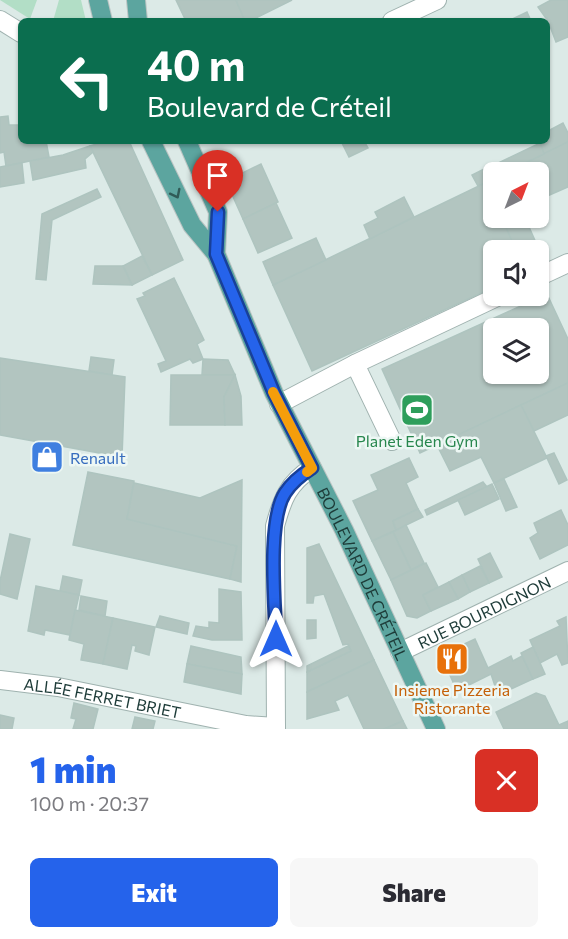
<!DOCTYPE html>
<html lang="en">
<head>
<meta charset="utf-8">
<style>
	body { margin:0; font-family:Commissioner,sans-serif; background:#f7f7f7; color:#2b2b33; height:100vh; display:flex; flex-direction:column; font-size:22px; white-space:nowrap }
	* { box-sizing:border-box; margin:0 }
	p { font-size:20px; color:#7c7c81 }
	.icon { flex:none; width:33px; height:33px; fill:none; stroke:currentColor; stroke-width:2; stroke-linecap:round; stroke-linejoin:round }
	.map { position:relative; height:729px; overflow:hidden }
	.panel { display:flex; flex-direction:column; background:#fff; flex:1 }
	.panel>* { flex:none }
	.guide { position:absolute; left:18px; top:18px; width:532px; height:126px; border-radius:9px; box-shadow:0 2px 4px #0004; background:#0b6e4f; color:#fff; overflow:hidden }
	.needle { width:39px; rotate:42deg }
	.buttons { position:absolute; left:483px; top:162px; display:grid; gap:12px }
	.buttons a { display:grid; place-items:center; width:66px; height:66px; border-radius:9px; background:#fff; box-shadow:0 2px 4px #0004; font-size:30px }
	.pin { position:absolute; display:grid; place-items:center; width:51px; height:51px; color:#fff; margin:-62px -26px; border-radius:50% 50% 50% 0; rotate:-45deg; box-shadow:0 0 6px #0007 }
	.pin .icon { rotate:45deg }
	.me { position:absolute; width:66px; margin:-33px; rotate:0deg; stroke-linejoin:round; filter:drop-shadow(0 0 4px #0008) }
	.turn { display:flex; align-items:center; gap:21px; height:126px; padding:0 30px; font-size:27px }
	.turn .icon { width:78px; height:78px; stroke-width:2.5 }
	.turn b { display:block; font-size:42px; line-height:51px }
	.round { display:grid; place-items:center; flex:none; width:63px; height:63px; border-radius:9px; background:#f7f7f7 }
	.summary { display:flex; align-items:center; justify-content:space-between; height:102px; padding:0 30px }
	h1 { font-size:36px; font-weight:800; line-height:45px; color:#2563eb }
	.primary-button { display:flex; gap:12px; margin-top:auto; padding:12px 30px }
	.primary-button a { flex:1; height:69px; border-radius:9px; background:#2563eb; color:#fff; font-size:24px; font-weight:800; line-height:69px; text-align:center }
	.primary-button a+a { background:#f7f7f7; color:#2b2b33 }
	.map>svg:first-child { display:block }
</style>
</head>
<body>
<div class="map">
<svg width="568" height="729" viewBox="0 0 568 729">
	<rect width="100%" height="100%" fill="#dceae7"/>
	<g fill="#b2dec6">
		<polygon points="0,0 37,0 30,19"/>
		<polygon points="59,0 81,0 86,21 53,21"/>
	</g>
	<g fill="#b2c5c0" stroke="#aec4bf" stroke-width="1.5" fill-rule="evenodd">
		<polygon points="176,0 236,0 244,18 237,21 186,21"/>
		<polygon points="236,0 292,0 250,21 245,21"/>
		<polygon points="551,0 568,0 568,37 556,42 548,21 538,7"/>
		<polygon points="527,12 531,21 508,21"/>
		<polygon points="8,116 9,125 21,125 21,141 46,141 49,157 6,166 4,152 0,153 0,117"/>
		<polygon points="563,123 568,133 568,142 544,154 540,143 548,141 548,131"/>
		<polygon points="106,141 129,141 183,260 152,275 90,146"/>
		<polygon points="341,141 364,141 368,148 349,157"/>
		<polygon points="568,142 568,187 538,200 538,172 506,172"/>
		<polygon points="540,143 544,154 506,172 500,172 496,164"/>
		<polygon points="90,146 93,152 85,159 86,168 33,180 30,161 63,155"/>
		<polygon points="22,163 24,183 0,187 0,167"/>
		<polygon points="496,163 500,172 494,172 494,179 478,186 472,175"/>
		<polygon points="261,164 278,202 243,219 226,181"/>
		<polygon points="485,183 494,200 494,218 502,218 516,250 494,250 494,287 312,371 273,285"/>
		<polygon points="97,189 101,197 52,220 46,280 36,279 42,214"/>
		<polygon points="404,197 414,217 370,239 364,225 378,218 375,212"/>
		<polygon points="276,203 292,238 258,253 243,219"/>
		<polygon points="502,218 525,218 545,263 538,266 538,250 516,250"/>
		<polygon points="316,238 326,260 273,285 263,262"/>
		<polygon points="142,256 152,275 132,285 123,266"/>
		<polygon points="95,266 123,266 132,285 93,284"/>
		<polygon points="174,278 204,340 197,344 203,359 193,363 190,359 161,372 158,364 166,361 137,299 145,296 143,293"/>
		<path d="M547 294 568 339V383L420 453 382 369ZM494 328H538V374H494Z"/>
		<polygon points="91,357 114,360 112,375 89,371"/>
		<polygon points="0,358 125,377 122,457 0,435"/>
		<polygon points="203,359 228,360 235,375 202,375"/>
		<polygon points="171,375 235,375 224,397 225,425 170,425"/>
		<polygon points="235,375 241,396 242,425 225,425 224,397"/>
		<polygon points="568,383 568,415 534,431 521,405"/>
		<polygon points="521,405 547,458 494,483 481,457 450,471 437,445"/>
		<polygon points="554,453 567,480 559,484 546,456"/>
		<polygon points="409,458 418,477 406,483 418,509 393,521 396,530 372,541 353,501 378,490 371,475"/>
		<polygon points="88,472 134,481 127,519 237,546 230,579 73,545"/>
		<polygon points="504,479 517,507 506,511 494,483"/>
		<polygon points="242,480 241,582 230,579 237,546 127,519 134,483 200,498"/>
		<polygon points="483,482 487,487 427,515 425,510"/>
		<polygon points="492,484 499,499 465,515 458,500"/>
		<polygon points="418,509 423,517 396,530 393,521"/>
		<polygon points="561,510 568,525 568,545 540,559 530,538 538,533 534,523"/>
		<polygon points="406,525 424,563 411,570 393,532"/>
		<polygon points="393,532 411,570 391,580 372,541"/>
		<polygon points="10,534 30,539 17,599 0,594 0,581"/>
		<polygon points="319,544 374,660 307,692 307,672 351,651 348,644 343,645 324,594 314,596 313,603 307,603 307,548"/>
		<polygon points="490,553 502,577 489,583 478,559"/>
		<polygon points="426,563 438,587 423,595 431,611 417,618 407,616 391,580"/>
		<polygon points="480,566 489,583 470,592 462,575"/>
		<polygon points="462,575 470,592 458,599 449,582"/>
		<polygon points="63,576 82,580 79,595 60,591"/>
		<polygon points="449,582 458,599 431,611 423,595"/>
		<polygon points="36,586 79,595 70,635 45,630 44,635 28,631"/>
		<polygon points="219,589 241,592 242,640 212,640 193,636 196,626 209,628 209,622 219,623"/>
		<polygon points="81,596 107,601 105,616 79,610"/>
		<polygon points="75,610 113,618 103,664 81,660 84,644 69,640"/>
		<polygon points="160,616 189,623 187,634 156,627"/>
		<polygon points="566,617 568,663 562,665 557,654 540,663 530,640 560,626 557,621"/>
		<polygon points="113,618 155,627 149,655 135,651 136,646 132,645 127,669 103,664"/>
		<polygon points="307,620 316,620 316,638 307,639"/>
		<polygon points="475,639 488,668 511,656 513,661 522,656 533,679 498,695 491,674 457,691 445,664 449,651"/>
		<polygon points="191,646 241,657 242,674 187,664"/>
		<polygon points="348,646 351,651 307,672 307,666"/>
		<polygon points="533,647 545,674 533,679 521,653"/>
		<polygon points="374,660 403,721 384,729 364,729 348,695 335,701 339,710 307,719 307,692"/>
		<polygon points="187,664 242,674 241,694 184,682"/>
		<polygon points="536,693 545,696 559,725 568,721 568,729 504,729 496,712"/>
		<polygon points="74,703 98,709 93,729 73,729 76,719 71,718"/>
		<polygon points="0,715 14,718 12,729 0,729"/>
		<polygon points="135,717 155,721 153,729 132,729"/>
		<polygon points="403,721 407,729 384,729"/>
	</g>
	<g fill="none" stroke-linecap="round" stroke-linejoin="round">
		<g stroke="#9fb2af" stroke-width="20">
			<g id="minor">
				<polyline points="0,20 21,33"/>
				<polyline points="392,21 437,0"/>
				<polyline points="538,277 568,263"/>
				<polyline points="355,364 392,441"/>
				<polyline points="279,404 355,364 499,296"/>
				<path id="s1" d="M400 652 568 571"/>
				<path id="s2" d="M0 680 58 687 246 725 276 727"/>
				<path d="M276 729 275 526C282 500 288 483 312 468"/>
			</g>
		</g>
		<g stroke="#bbc4c3" stroke-width="20">
			<g id="major">
				<polyline points="98,0 103,21"/>
				<polyline points="136,0 138,21"/>
				<path id="s3" d="M151 141 192 225 216 254 274 393 344 530 436 729"/>
				<polyline points="187,141 218,212 216,254"/>
			</g>
		</g>
		<use href="#minor" stroke="#fff" stroke-width="18"/>
		<use href="#major" stroke="#5ca59f" stroke-width="18"/>
	</g>
	<defs><path id="oneway-chevron" d="M-2-3.5L2.5 0L-2 3.5" fill="none" stroke-width="1.6" stroke-linecap="round" stroke-linejoin="round" transform="scale(1.5)"/></defs>
	<use stroke="#305b57" href="#oneway-chevron" transform="translate(176 194) rotate(63)"/>
	<g fill="none" stroke-linecap="round" stroke-linejoin="round">
		<g stroke="#184099" stroke-width="15">
			<path id="route" d="M218 212 216 254 274 393 312 468C301 475 292 482 285 493 267 521 275 604 276 639"/>
		</g>
		<use href="#route" stroke="#2563eb" stroke-width="10"/>
		<polyline stroke="#f59e0b" stroke-width="10" points="273,392 312,468 307,472"/>
	</g>
	<defs>
		<g id="stadium-square" transform="scale(1.725)"><rect x="-9" y="-9" width="18" height="18" rx="4" fill="#2e9e5b" stroke="#edf7f4"/><path d="M0-5a6.5 5 0 1 0 0 10a6.5 5 0 1 0 0-10ZM-3.5-1.8h7v3.6h-7Z" fill="#fff"/></g>
		<g id="shop-square" transform="scale(1.725)"><rect x="-9" y="-9" width="18" height="18" rx="4" fill="#3f7fe0" stroke="#edf7f4"/><path d="M-5-2.5h2.3a2.7 3.5 0 0 1 5.4 0H5L5.5 6h-11ZM-1.5-2.5h3a1.5 2.3 0 0 0-3 0Z" fill="#fff"/></g>
		<g id="restaurant-square" transform="scale(1.725)"><rect x="-9" y="-9" width="18" height="18" rx="4" fill="#e8710a" stroke="#edf7f4"/><path d="M-5-6h1v4h1v-4h1v4h1v-4h1v5L-1.5 .5V6h-2V.5L-5-1ZM5-6V6H3V1.5H1.5Q1.5-4 5-6Z" fill="#fff"/></g>
	</defs>
	<g fill-rule="evenodd">
		<use href="#stadium-square" x="417" y="410"/>
		<use href="#shop-square" x="47" y="457"/>
		<use href="#restaurant-square" x="452" y="659"/>
	</g>
	<g text-anchor="middle" dominant-baseline="central" stroke-width="5" stroke-linejoin="round" paint-order="stroke">
		<g font-size="16" fill="#27864d" stroke="#edf7f4">
			<text x="417" y="440">Planet Eden Gym</text>
		</g>
		<g font-size="16" fill="#366cbe" stroke="#edf7f4" text-anchor="start">
			<text x="70" y="457">Renault</text>
		</g>
		<g font-size="16" fill="#1d3b38" stroke="#edf7f4">
			<text stroke="none"><textPath href="#s3" startOffset="483">BOULEVARD DE CRÉTEIL</textPath></text>
			<text stroke="none"><textPath href="#s1" startOffset="93">RUE BOURDIGNON</textPath></text>
			<text stroke="none"><textPath href="#s2" startOffset="104">ALLÉE FERRET BRIET</textPath></text>
		</g>
		<g font-size="16" fill="#c56008" stroke="#edf7f4">
			<text x="452" y="689">Insieme Pizzeria<tspan x="452" dy="18">Ristorante</tspan></text>
		</g>
	</g>
</svg>
<div class="buttons">
<a><svg class="needle" viewBox="-14 -14 28 28"><path d="M0-13l5 13h-10z" fill="#e53935"/><path d="M0 13l5-13h-10z" fill="#7c7c81"/></svg></a>
<a><svg class="icon" aria-label="sound" viewBox="0 0 24 24"><path d="M4 9h4l5-4v14l-5-4H4zM17 9q2 3 0 6"/></svg></a>
<a><svg class="icon" aria-label="layers" viewBox="0 0 24 24"><path d="M12 4l9 5-9 5-9-5zM3 14l9 5 9-5"/></svg></a>
</div>
<div class="pin" style="left:218px;top:212px;background:#d93025"><svg class="icon" aria-label="arrive" viewBox="0 0 24 24"><path d="M6 21V4h12l-3 4 3 4H6"/></svg></div>
<svg class="me" style="left:276px;top:639px" viewBox="-20 -20 40 40"><path d="M0-17L14 15 0 8-14 15z" fill="#2563eb" stroke="#fff" stroke-width="4"/></svg>
<div class="guide">
<div class="turn"><svg class="icon" aria-label="left" viewBox="0 0 24 24"><path d="M17 20v-9H6M10 6l-5 5 5 5"/></svg><div><b>40 m</b>Boulevard de Créteil</div></div>
</div>
</div>
<section class="panel">
<div class="summary"><div><h1>1 min</h1><p>100 m · 20:37</p></div><a class="round" style="background:#d93025;color:#fff"><svg class="icon" aria-label="close" viewBox="0 0 24 24"><path d="M6 6l12 12M18 6L6 18"/></svg></a></div>
<div class="primary-button"><a>Exit</a><a>Share</a></div>
</section>
</body>
</html>
